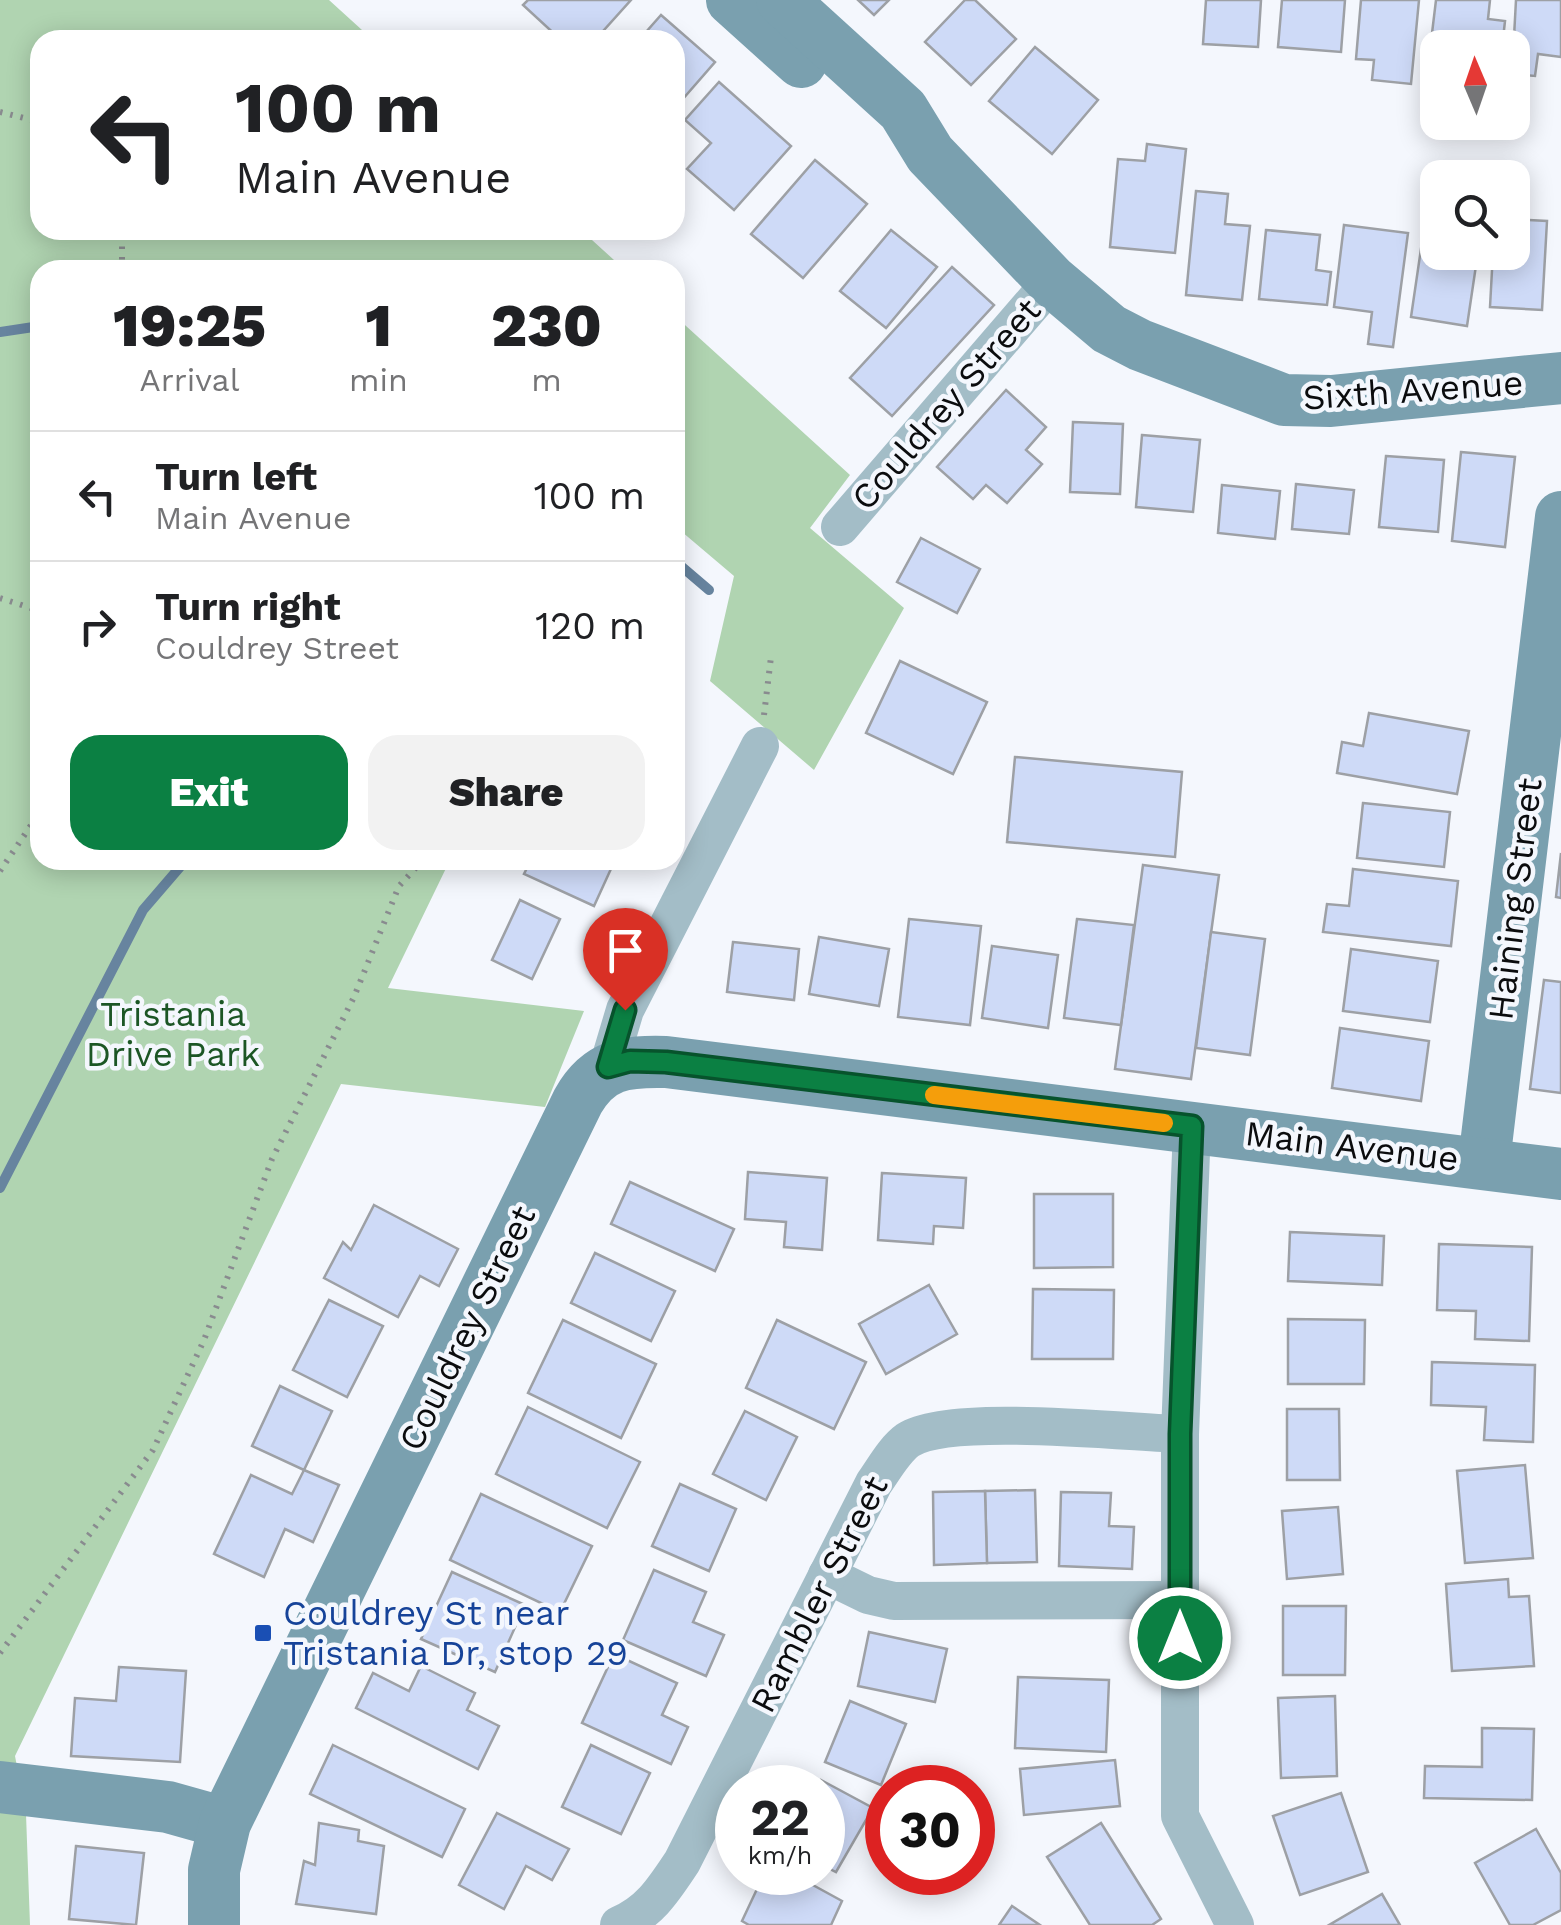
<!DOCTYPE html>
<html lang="en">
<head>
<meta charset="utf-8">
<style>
	body { margin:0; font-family:"Work Sans",sans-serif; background:#f2f2f2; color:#202124; height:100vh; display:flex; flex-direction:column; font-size:38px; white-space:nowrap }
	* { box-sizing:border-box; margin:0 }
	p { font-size:32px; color:#757577 }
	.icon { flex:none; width:55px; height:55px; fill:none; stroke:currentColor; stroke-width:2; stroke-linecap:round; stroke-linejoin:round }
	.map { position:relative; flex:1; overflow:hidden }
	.details { position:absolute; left:30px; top:260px; width:655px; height:610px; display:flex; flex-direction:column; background:#fff; border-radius:30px; box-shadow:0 5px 25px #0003 }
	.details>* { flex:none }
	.banner { position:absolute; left:30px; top:30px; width:655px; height:210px; border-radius:30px; box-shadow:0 5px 25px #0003; background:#fff; color:#202124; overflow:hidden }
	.needle { width:65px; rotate:358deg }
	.controls { position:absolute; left:1420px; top:30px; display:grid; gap:20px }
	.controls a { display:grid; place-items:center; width:110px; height:110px; border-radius:20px; background:#fff; box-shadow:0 5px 25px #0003; font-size:50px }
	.speed { position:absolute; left:715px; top:1765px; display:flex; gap:20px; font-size:50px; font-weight:700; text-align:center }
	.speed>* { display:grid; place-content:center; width:130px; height:130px; border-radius:50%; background:#fff; box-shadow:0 5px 25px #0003; line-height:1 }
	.speed small { font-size:25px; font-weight:400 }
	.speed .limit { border:15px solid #d22; background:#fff; color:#111 }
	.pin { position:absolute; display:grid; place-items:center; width:85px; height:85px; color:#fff; margin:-102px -42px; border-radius:50% 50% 50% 0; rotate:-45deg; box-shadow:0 0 10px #0007 }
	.pin .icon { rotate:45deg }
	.me { position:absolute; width:110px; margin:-55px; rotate:0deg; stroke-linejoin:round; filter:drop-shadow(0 0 8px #0008) }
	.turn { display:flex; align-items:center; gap:35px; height:210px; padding:0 40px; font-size:45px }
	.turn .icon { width:130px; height:130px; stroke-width:2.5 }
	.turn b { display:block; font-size:70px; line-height:85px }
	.eta { display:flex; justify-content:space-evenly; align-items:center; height:170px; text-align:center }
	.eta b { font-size:60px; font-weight:800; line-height:70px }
	.action { display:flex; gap:20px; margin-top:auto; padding:20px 40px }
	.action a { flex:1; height:115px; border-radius:30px; background:#0b8043; color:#fff; font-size:40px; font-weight:800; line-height:115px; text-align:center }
	.action a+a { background:#f2f2f2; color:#202124 }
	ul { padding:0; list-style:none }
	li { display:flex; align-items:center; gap:30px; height:130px; padding:0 40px; border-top:2px solid #e0e0e0 }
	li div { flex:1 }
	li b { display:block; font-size:38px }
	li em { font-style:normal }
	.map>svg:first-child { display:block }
</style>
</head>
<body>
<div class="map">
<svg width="1561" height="1925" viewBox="0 0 1561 1925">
	<rect width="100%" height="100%" fill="#f4f7fd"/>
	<g fill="#b0d4b1">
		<polygon points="0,0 329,0 373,40 40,40 40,230 581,230 625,270 40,270 40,860 450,860 388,988 584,1011 545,1107 341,1084 15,1756 26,1814 30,1925 0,1925"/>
		<polygon points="675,316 850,475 810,528 904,608 814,770 710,681 734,576 675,526"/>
	</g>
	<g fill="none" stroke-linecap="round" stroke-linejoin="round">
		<g stroke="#67849f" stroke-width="10">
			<polyline points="0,332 40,326"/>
			<polyline points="675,561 709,590"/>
			<polyline points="0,1188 143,910 186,860"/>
		</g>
	</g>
	<g fill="#cedaf7" stroke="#9da0a5" stroke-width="2.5">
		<polygon points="528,0 631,0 595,40 561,40 523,5"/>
		<polygon points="858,0 889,0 874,15"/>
		<polygon points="965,0 975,0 1016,39 971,85 925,42"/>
		<polygon points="1206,0 1261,0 1258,47 1203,44"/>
		<polygon points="1282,0 1345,0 1341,52 1278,47"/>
		<polygon points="1361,0 1419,0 1411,84 1372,80 1374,60 1356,59"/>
		<polygon points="1436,0 1490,0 1488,19 1505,21 1502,48 1438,48 1438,84 1426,83"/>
		<polygon points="1516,0 1561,0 1561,57 1538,54 1535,76 1512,74"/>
		<polygon points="661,15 715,62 675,108 675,40 639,40"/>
		<polygon points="1035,47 1098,100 1052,154 989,101"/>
		<polygon points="719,82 791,146 734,210 687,169 711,143 685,120"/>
		<polygon points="1147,144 1186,149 1175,253 1110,247 1118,159 1145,161"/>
		<polygon points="815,160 867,204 803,278 751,234"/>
		<polygon points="1196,191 1228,194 1225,224 1250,226 1242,300 1186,295"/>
		<polygon points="1428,201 1438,202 1438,252 1478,252 1467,326 1411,317"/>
		<polygon points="1512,219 1547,221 1542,310 1490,307 1493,252 1512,252"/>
		<polygon points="1344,225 1408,233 1393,347 1368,344 1372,312 1334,307"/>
		<polygon points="891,230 937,267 886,328 840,291"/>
		<polygon points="1266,230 1320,235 1316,270 1331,272 1327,305 1259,299"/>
		<polygon points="952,267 994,305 892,416 850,378"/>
		<polygon points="1006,390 1046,427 1026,450 1042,464 1007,503 986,485 973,499 937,467"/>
		<polygon points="1073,422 1123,424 1120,494 1070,492"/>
		<polygon points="1142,435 1200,440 1193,512 1136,507"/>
		<polygon points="1461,452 1515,457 1505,547 1452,541"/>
		<polygon points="1386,456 1444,460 1438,532 1379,527"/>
		<polygon points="1296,484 1354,490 1349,534 1292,529"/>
		<polygon points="1222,485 1280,491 1275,539 1218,533"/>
		<polygon points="921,538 980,569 957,613 897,582"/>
		<polygon points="900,661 987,702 953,774 866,733"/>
		<polygon points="1369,713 1469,731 1457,794 1337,773 1342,742 1363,746"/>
		<polygon points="1015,757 1182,772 1175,857 1007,842"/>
		<polygon points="1363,803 1450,812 1444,867 1357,858"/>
		<polygon points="1561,853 1561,898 1556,897"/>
		<polygon points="531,860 615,860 594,906 524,874"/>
		<polygon points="1143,865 1219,875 1191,1079 1115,1069"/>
		<polygon points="1353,869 1458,881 1451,946 1323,932 1327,904 1349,906"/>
		<polygon points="520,900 560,919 532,979 492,960"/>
		<polygon points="909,919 981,926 970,1025 898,1017"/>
		<polygon points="1077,919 1134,925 1121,1025 1064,1018"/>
		<polygon points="1211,932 1265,939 1250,1055 1196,1048"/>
		<polygon points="819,937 889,949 879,1006 809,994"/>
		<polygon points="733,942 799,949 794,1000 727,992"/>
		<polygon points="992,946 1058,955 1048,1028 982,1018"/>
		<polygon points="1351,949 1438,961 1430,1022 1343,1011"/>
		<polygon points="1544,980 1561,982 1561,1093 1530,1089"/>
		<polygon points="1340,1028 1429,1041 1421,1101 1332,1088"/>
		<polygon points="748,1172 827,1178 822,1250 784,1247 786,1222 745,1219"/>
		<polygon points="882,1173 966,1178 963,1228 934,1226 933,1244 878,1240"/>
		<polygon points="630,1182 734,1229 715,1271 611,1224"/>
		<polygon points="1034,1194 1113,1194 1113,1267 1034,1268"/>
		<polygon points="374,1205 458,1249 439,1286 420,1276 398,1317 324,1278 343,1242 351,1250"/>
		<polygon points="1290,1232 1384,1236 1382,1285 1288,1281"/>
		<polygon points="1439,1244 1532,1247 1529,1341 1475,1339 1476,1311 1437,1310"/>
		<polygon points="595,1253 675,1291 651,1341 571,1303"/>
		<polygon points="929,1285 957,1334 886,1374 859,1324"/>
		<polygon points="1033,1289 1114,1290 1113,1359 1032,1359"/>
		<polygon points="329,1300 383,1326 347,1397 293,1370"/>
		<polygon points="1288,1319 1365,1320 1364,1384 1288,1384"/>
		<polygon points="563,1320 656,1364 621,1438 528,1393"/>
		<polygon points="777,1320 866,1362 834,1429 746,1388"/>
		<polygon points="1432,1362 1535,1365 1533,1442 1484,1440 1486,1407 1431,1405"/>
		<polygon points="280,1386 332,1411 304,1470 252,1446"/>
		<polygon points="528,1407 640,1462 607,1528 496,1474"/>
		<polygon points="1287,1409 1339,1409 1340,1480 1287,1480"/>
		<polygon points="745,1411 797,1437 766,1500 713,1474"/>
		<polygon points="1525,1465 1533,1558 1465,1563 1457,1471"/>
		<polygon points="304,1470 339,1485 313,1542 285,1529 264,1577 214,1554 251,1475 292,1494"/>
		<polygon points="680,1484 736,1509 709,1571 652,1546"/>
		<polygon points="1035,1490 1037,1562 987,1563 985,1491"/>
		<polygon points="985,1491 987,1563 934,1565 933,1492"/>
		<polygon points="1061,1492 1111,1493 1109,1526 1134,1527 1132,1569 1059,1566"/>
		<polygon points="481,1494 592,1546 560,1612 450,1560"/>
		<polygon points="1338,1507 1343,1574 1287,1579 1282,1511"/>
		<polygon points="654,1570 706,1592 693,1622 724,1635 706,1676 623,1640"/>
		<polygon points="452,1572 525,1605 495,1672 421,1639"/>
		<polygon points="1508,1579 1509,1597 1529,1596 1534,1666 1452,1671 1446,1584"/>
		<polygon points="1283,1606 1346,1606 1345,1675 1283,1675"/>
		<polygon points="869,1632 947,1649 935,1702 858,1686"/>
		<polygon points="614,1654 677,1683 662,1715 688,1727 671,1764 582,1723"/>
		<polygon points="421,1666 475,1693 467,1710 499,1726 478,1769 356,1708 373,1673 409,1691"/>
		<polygon points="119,1667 186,1671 180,1762 71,1756 75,1698 116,1701"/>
		<polygon points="1018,1677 1109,1680 1106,1752 1015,1748"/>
		<polygon points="1335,1696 1337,1776 1281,1778 1278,1698"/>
		<polygon points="850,1701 906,1724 881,1785 825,1762"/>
		<polygon points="1482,1728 1534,1729 1532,1800 1424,1798 1425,1766 1482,1767"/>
		<polygon points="333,1745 465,1809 442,1857 310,1794"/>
		<polygon points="591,1745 650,1773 621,1834 562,1807"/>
		<polygon points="1115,1760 1120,1806 1024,1815 1020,1769"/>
		<polygon points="821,1780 873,1808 836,1872 822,1865 822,1788 817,1788"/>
		<polygon points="1341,1793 1368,1872 1300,1895 1273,1816"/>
		<polygon points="497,1813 569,1849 552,1880 526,1866 504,1909 459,1885"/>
		<polygon points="319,1823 359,1830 358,1841 384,1846 376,1914 296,1904 304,1861 315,1865"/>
		<polygon points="1101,1823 1161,1919 1152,1925 1090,1925 1047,1857"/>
		<polygon points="1536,1829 1561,1873 1561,1910 1533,1925 1510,1925 1475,1863"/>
		<polygon points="76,1846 144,1853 136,1925 69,1919"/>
		<polygon points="765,1872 789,1872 842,1901 831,1925 749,1925 742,1921"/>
		<polygon points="1382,1894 1400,1925 1329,1925"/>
		<polygon points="1012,1906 1040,1925 999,1925"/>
	</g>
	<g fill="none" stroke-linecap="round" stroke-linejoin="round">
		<g stroke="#898b8f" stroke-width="6" stroke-dasharray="2.5 8" stroke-linecap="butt">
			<polyline points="0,112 40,122"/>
			<polyline points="122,270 122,230"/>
			<polyline points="0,598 40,611"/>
			<polyline points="764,715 771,657"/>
			<polyline points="0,871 40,812"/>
			<polyline points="0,1653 153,1450 204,1340 272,1159 354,997 399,886 423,860"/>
		</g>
		<g stroke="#a3bdc7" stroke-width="38">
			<polyline points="840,527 1052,281"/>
			<polyline points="608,1067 625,1010 760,746"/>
			<polyline points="1192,1127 1180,1434 1180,1816 1235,1925"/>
			<polyline points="827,1575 868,1595 894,1601 1180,1600"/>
			<path d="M619 1925C650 1912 664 1889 682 1862L874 1483C884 1469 894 1450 908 1440 948 1413 1124 1432 1180 1434"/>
		</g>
		<g stroke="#7aa0af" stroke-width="52">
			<polyline points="732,0 801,62"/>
			<polyline points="782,0 903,110 930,154 1052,281 1109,329 1140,345 1284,400 1331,401 1561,378"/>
			<polyline points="1484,1162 1561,517"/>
			<polyline points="0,1787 168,1807 225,1823"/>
			<path d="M214 1925V1870L225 1823 578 1101C599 1064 625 1061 666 1062L1561 1174"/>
		</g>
	</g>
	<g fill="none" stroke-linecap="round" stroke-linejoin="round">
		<g stroke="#07532c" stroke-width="25">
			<polyline id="route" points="625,1010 608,1067 630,1061 666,1062 1192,1126 1180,1434 1180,1638"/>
		</g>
		<use href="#route" stroke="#0b8043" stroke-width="18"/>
		<polyline stroke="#f59e0b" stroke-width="18" points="934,1095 1164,1123"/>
	</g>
	<rect fill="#1a4fb4" stroke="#f4f7fd" stroke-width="4" x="253" y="1623" width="20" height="20" rx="5"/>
	<g text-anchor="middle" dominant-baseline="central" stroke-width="9" stroke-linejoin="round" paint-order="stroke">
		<g font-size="35" fill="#0b0c0e" stroke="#f4f7fd">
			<text transform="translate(1413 390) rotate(-4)">Sixth Avenue</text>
			<text transform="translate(946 404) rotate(-49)">Couldrey Street</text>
			<text transform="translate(1515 899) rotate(-83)">Haining Street</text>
			<text transform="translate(1352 1146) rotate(7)">Main Avenue</text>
			<text transform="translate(467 1328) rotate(-64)">Couldrey Street</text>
			<text transform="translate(819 1594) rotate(-63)">Rambler Street</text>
		</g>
		<g font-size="35" fill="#1c5625" stroke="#f4f7fd">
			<text x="173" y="1014">Tristania<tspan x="173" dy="40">Drive Park</tspan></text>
		</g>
		<g font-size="35" fill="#164399" stroke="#f4f7fd" text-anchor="start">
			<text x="283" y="1613">Couldrey St near<tspan x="283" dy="40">Tristania Dr, stop 29</tspan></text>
		</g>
	</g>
</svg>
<div class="controls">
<a><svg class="needle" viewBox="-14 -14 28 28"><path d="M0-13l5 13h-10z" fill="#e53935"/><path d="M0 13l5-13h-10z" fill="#757577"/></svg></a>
<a><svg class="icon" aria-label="search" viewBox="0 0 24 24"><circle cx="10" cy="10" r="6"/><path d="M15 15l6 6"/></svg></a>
</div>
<div class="speed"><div>22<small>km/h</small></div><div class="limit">30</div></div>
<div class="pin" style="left:625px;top:1010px;background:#d93025"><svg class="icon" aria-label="arrive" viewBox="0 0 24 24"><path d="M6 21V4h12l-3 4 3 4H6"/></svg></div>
<svg class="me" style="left:1180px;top:1638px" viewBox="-20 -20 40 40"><circle r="17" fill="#0b8043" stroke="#fff" stroke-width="3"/><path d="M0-11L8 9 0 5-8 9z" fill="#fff"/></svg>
<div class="banner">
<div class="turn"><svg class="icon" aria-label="left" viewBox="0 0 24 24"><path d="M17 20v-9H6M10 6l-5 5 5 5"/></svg><div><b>100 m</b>Main Avenue</div></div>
</div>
<section class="details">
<div class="eta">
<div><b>19:25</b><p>Arrival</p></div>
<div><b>1</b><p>min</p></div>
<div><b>230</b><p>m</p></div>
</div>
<ul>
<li><svg class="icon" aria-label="left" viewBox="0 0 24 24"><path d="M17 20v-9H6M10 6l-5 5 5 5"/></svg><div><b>Turn left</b><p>Main Avenue</p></div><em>100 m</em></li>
<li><svg class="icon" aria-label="right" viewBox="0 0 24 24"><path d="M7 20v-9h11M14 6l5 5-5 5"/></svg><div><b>Turn right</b><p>Couldrey Street</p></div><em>120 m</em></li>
</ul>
<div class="action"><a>Exit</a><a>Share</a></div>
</section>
</div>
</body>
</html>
